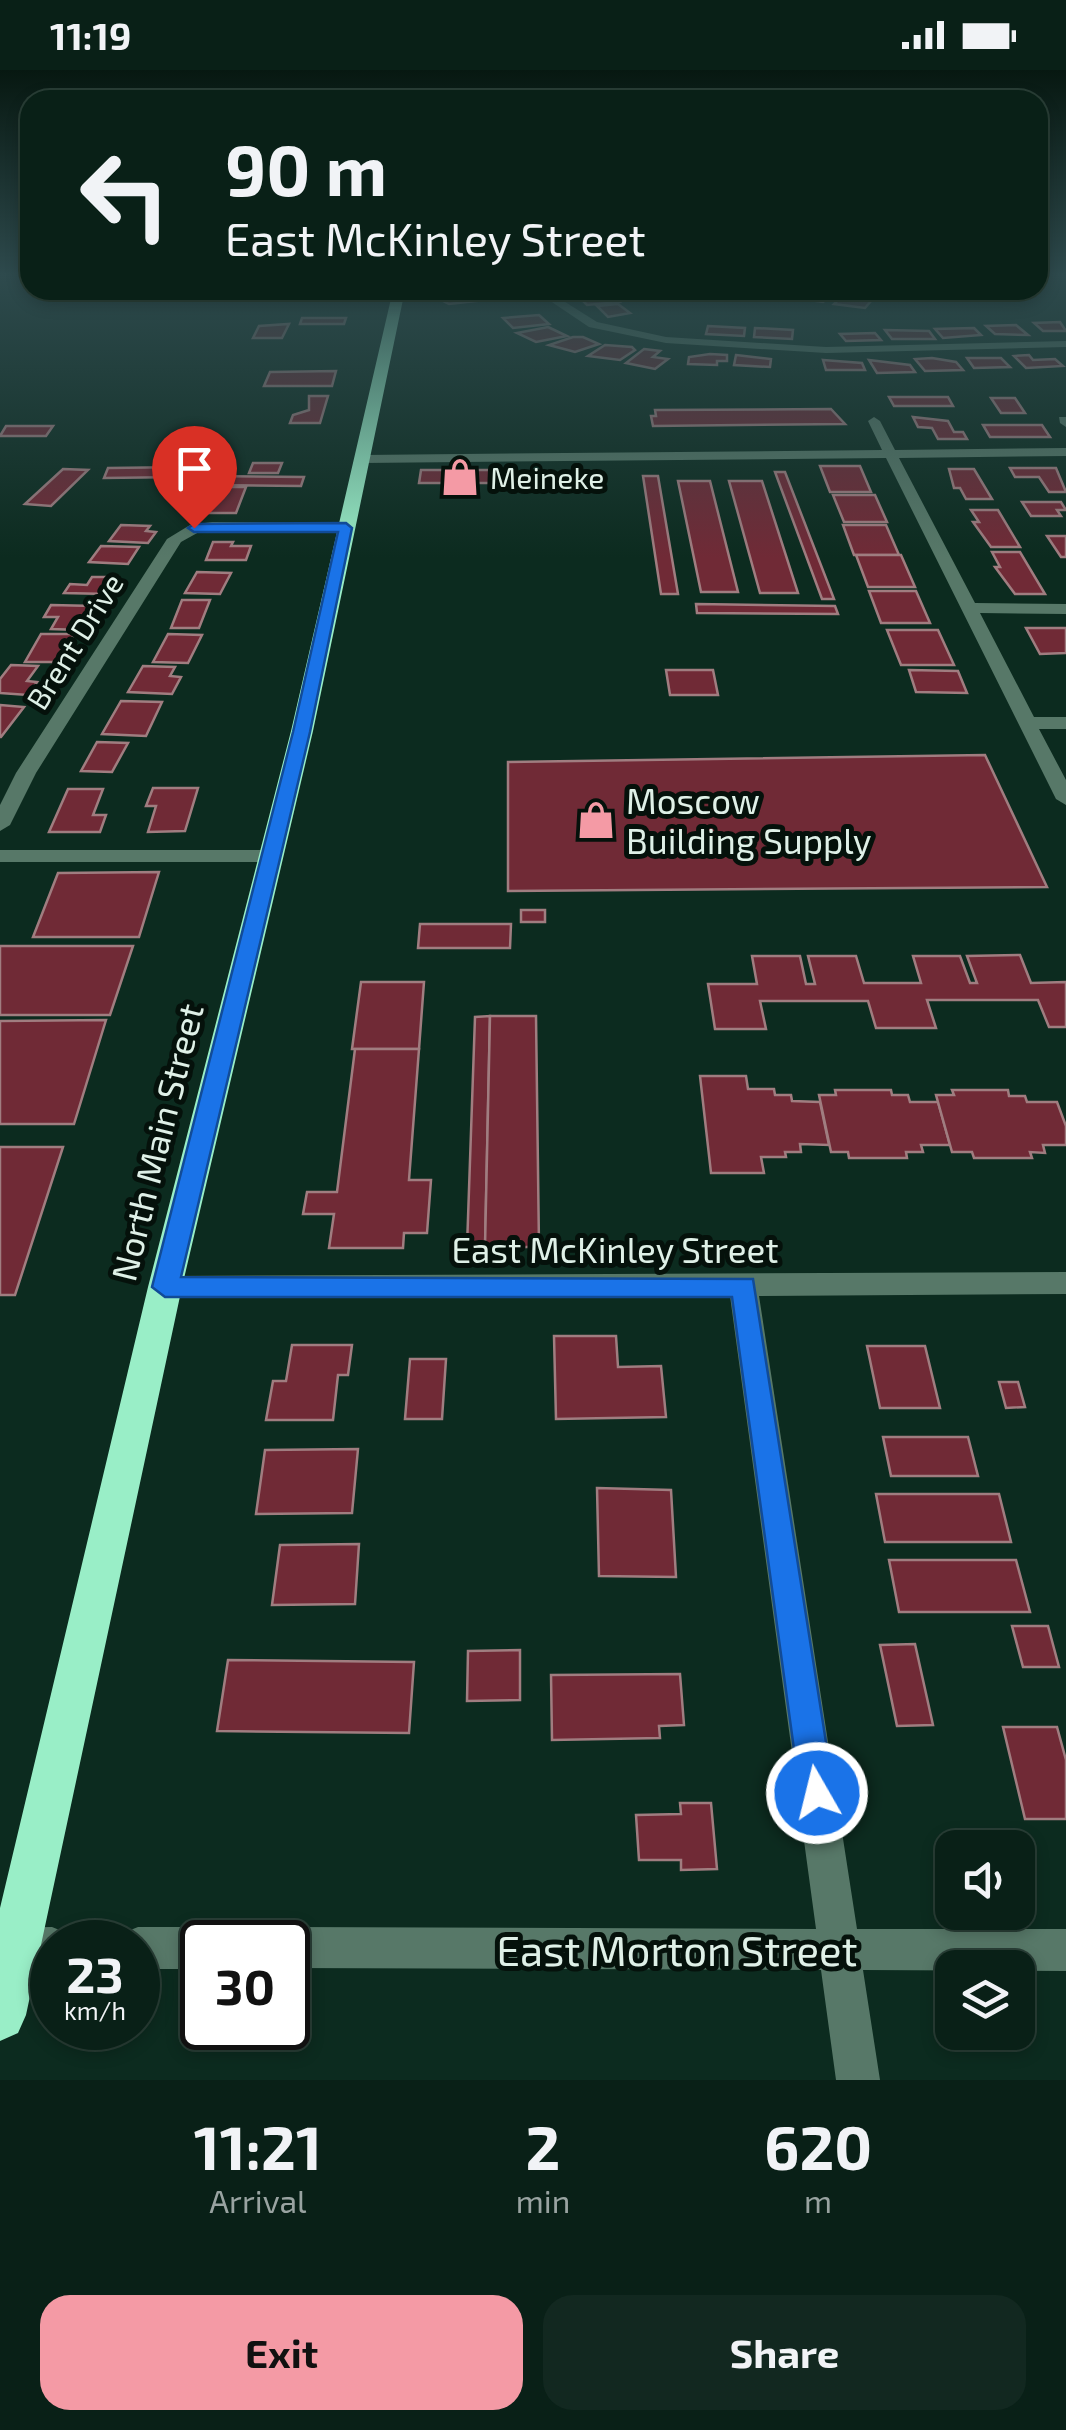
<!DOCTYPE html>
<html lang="en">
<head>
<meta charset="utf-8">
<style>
	body { margin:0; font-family:"Exo 2",sans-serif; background:#122820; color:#f1f3f6; height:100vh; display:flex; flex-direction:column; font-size:38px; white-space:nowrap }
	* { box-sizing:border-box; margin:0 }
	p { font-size:32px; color:#99a3a1 }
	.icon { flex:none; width:55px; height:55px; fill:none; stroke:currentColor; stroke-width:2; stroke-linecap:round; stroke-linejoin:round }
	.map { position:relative; height:2010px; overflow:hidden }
	.sheet { display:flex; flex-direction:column; background:#092017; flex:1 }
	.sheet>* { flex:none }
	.banner { position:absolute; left:20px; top:20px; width:1028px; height:210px; border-radius:30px; box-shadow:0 5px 15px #0003,0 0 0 2px #293e36; background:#092017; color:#f1f3f6; overflow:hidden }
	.tools { position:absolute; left:935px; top:1760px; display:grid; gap:20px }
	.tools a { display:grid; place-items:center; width:100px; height:100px; border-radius:20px; background:#092017; box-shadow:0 5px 15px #0003,0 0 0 2px #293e36; font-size:50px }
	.speed { position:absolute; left:30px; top:1850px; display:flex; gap:20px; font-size:50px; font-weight:700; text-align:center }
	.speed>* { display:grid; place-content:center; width:130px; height:130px; border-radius:50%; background:#092017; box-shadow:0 5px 15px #0003,0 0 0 2px #293e36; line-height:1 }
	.speed small { font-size:25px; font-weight:400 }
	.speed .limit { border:5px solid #111; border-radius:15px; background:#fff; color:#111 }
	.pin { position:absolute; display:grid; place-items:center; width:85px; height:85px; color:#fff; margin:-102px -42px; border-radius:50% 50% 50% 0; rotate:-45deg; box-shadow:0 0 10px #0007 }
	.pin .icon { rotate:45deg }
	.me { position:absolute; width:110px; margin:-55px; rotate:352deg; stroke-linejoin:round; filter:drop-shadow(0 0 8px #0008) }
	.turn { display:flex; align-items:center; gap:35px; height:210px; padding:0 40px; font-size:45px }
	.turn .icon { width:130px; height:130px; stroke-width:2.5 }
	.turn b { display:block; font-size:70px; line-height:85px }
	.eta { display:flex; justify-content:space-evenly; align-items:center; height:170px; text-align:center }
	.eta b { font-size:60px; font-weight:700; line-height:70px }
	.cta { display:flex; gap:20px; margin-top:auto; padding:20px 40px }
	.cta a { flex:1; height:115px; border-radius:30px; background:#f49aa5; color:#111; font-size:40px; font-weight:700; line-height:115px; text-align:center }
	.cta a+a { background:#122820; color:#f1f3f6 }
	.status { display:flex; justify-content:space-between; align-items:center; height:70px; padding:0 50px; background:#092017; direction:ltr }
	.status svg { height:28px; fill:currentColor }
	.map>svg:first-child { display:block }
</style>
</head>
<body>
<div class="status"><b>11:19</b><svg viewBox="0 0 49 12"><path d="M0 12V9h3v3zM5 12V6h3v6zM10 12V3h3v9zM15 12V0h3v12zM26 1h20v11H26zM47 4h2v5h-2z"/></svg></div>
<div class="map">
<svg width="1066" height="2010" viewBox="0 0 1066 2010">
	<rect width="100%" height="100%" fill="#0c2b1f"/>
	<g fill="#702a36" stroke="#a07d80" stroke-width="2.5">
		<polygon points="453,220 515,220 522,226 449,234 437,228 457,223"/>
		<polygon points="667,221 675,227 647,229 629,222"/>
		<polygon points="796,222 818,225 833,225 823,232 788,227"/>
		<polygon points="607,223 619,232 587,235 582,230 591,229 586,225"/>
		<polygon points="840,228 871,231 865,238 834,234"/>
		<polygon points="618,234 630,243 608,247 597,236"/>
		<polygon points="539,245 549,254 513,258 503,248"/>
		<polygon points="302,248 346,248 344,254 300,254"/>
		<polygon points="1060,252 1066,261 1043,261 1034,253"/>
		<polygon points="289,254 282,268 253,268 259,256"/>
		<polygon points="1016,255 1028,265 995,264 986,256"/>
		<polygon points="708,256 745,258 744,266 706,264"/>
		<polygon points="548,257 567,266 536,272 517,263"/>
		<polygon points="755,258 793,260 792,269 754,267"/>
		<polygon points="974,258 981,265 943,268 935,259"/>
		<polygon points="885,260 929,261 935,269 892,269"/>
		<polygon points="875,263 881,270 846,271 840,264"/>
		<polygon points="573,267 583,267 599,274 575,282 549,275"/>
		<polygon points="605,275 632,277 635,280 620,290 588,286"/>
		<polygon points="644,279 660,281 653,287 668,289 655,299 626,293"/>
		<polygon points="710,284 727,285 727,291 717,291 717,295 688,294 689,287"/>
		<polygon points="736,285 771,289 770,297 734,295"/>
		<polygon points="1029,285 1033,290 1055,289 1063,296 1026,298 1014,286"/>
		<polygon points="932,288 956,292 963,300 925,301 915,289"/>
		<polygon points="967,288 1001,288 1010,297 974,298"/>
		<polygon points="823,290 862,293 865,300 826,300"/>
		<polygon points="869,290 910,295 915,302 877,303"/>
		<polygon points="336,301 332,316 264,316 270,302"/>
		<polygon points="309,326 328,326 320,353 290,353 293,345 309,340"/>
		<polygon points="889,327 948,327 953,336 894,336"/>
		<polygon points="991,328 1015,328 1025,343 1001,343"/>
		<polygon points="831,339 845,354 653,356 651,346 656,346 655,340"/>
		<polygon points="913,347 948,351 954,362 963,362 967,369 938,369 932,358 918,357"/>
		<polygon points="983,355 1042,355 1050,367 990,367"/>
		<polygon points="6,356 53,356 46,366 0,366"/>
		<polygon points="253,393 282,393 278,403 249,403"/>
		<polygon points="820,396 860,396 871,422 830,422"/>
		<polygon points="186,397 182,407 104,408 108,398"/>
		<polygon points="1010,398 1056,398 1066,422 1049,422 1039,407 1015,407"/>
		<polygon points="63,399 88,400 51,436 25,434"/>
		<polygon points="949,399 974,399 992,429 966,429 960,418 954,418"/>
		<polygon points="421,400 500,400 500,413 419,413"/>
		<polygon points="775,402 785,402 834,529 822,529"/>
		<polygon points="207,406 304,407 301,416 203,415"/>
		<polygon points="643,406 658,406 678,524 661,524"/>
		<polygon points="678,411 710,411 738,522 701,522"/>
		<polygon points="729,411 762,411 798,523 760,523"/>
		<polygon points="218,417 246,417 236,443 198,443 202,434 211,434"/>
		<polygon points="833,425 875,425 887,452 844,452"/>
		<polygon points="1022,432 1061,432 1066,440 1057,440 1061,446 1031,446"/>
		<polygon points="971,440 998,440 1020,477 991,477 973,452 979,452"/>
		<polygon points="121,455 150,456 146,461 156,462 148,473 109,471"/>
		<polygon points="843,455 886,455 899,485 854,485"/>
		<polygon points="1047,466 1066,466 1066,487 1061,487"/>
		<polygon points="213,472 233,472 231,476 251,476 246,490 206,490"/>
		<polygon points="101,476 139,477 128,494 89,492"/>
		<polygon points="992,482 1020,482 1045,524 1015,524 995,497 1000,497"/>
		<polygon points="856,485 901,485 915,517 868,517"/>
		<polygon points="197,502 231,503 220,524 185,523"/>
		<polygon points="92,507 118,507 108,524 64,523 70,514 87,515"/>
		<polygon points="869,521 916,521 930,553 881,553"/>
		<polygon points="182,530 210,530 199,558 171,558"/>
		<polygon points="696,534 835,536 838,544 697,543"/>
		<polygon points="51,535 94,536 80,560 51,559 58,547 44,547"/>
		<polygon points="1026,558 1066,558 1066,583 1040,584"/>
		<polygon points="887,560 938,560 954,595 901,595"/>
		<polygon points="41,564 74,564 60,592 25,592"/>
		<polygon points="168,564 202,565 188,593 153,592"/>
		<polygon points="11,595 38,596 27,611 37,612 28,625 0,623 0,609"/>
		<polygon points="143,596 175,597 170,606 181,607 172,624 128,622"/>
		<polygon points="666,600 713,600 718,625 670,625"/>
		<polygon points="909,600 958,601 967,623 916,622"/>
		<polygon points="121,631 162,632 146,666 102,664"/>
		<polygon points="0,635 24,637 1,667 0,667"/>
		<polygon points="97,672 128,673 112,702 81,701"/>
		<polygon points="985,685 1047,817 508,821 508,692"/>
		<polygon points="153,718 198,718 185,761 148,762 156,736 146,736"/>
		<polygon points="68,719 103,719 93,745 106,745 100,762 49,762"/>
		<polygon points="159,802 139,867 33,867 58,803"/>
		<rect x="521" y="840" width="24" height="12"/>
		<polygon points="420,854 511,854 510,878 418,878"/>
		<polygon points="0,876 133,876 110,945 0,945"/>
		<polygon points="1020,885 1031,913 1066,912 1066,957 1049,957 1038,930 927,930 936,958 876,958 868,931 760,931 766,959 715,959 708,914 757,914 752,886 800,886 806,914 815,914 808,886 856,886 864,913 921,913 913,886 960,886 970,913 977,913 967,886"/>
		<polygon points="361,912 424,912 419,979 352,979"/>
		<polygon points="490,946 485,1177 467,1177 475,947"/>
		<polygon points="490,946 536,946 539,1177 485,1177"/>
		<polygon points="106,950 74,1054 0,1054 0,951"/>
		<polygon points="355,979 419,979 409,1110 431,1110 427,1163 404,1163 403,1178 329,1178 334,1144 303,1144 307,1122 337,1122"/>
		<polygon points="700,1006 746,1006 748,1019 774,1019 775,1025 791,1025 792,1031 820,1032 829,1075 800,1074 801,1082 785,1082 786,1087 761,1087 764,1103 711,1103"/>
		<polygon points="835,1020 891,1020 892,1025 908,1025 910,1032 938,1032 950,1075 921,1075 923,1082 906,1082 907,1088 849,1088 848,1082 831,1082 819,1025 836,1025"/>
		<polygon points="952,1020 1008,1020 1009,1026 1025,1026 1027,1032 1057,1032 1066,1056 1066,1075 1043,1075 1045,1083 1030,1082 1032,1088 974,1088 972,1082 952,1082 936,1025 954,1025"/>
		<polygon points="0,1077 63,1077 15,1225 0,1225"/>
		<polygon points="554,1266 616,1266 618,1297 661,1296 666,1347 556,1349"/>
		<polygon points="292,1275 352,1275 348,1305 338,1305 333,1350 266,1350 273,1311 286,1311"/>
		<polygon points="867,1276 925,1276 940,1338 880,1338"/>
		<polygon points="410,1289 446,1289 442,1349 405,1349"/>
		<polygon points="999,1312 1018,1312 1025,1337 1006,1338"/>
		<polygon points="883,1367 968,1367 978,1406 891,1406"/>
		<polygon points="358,1379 352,1443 256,1444 265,1380"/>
		<polygon points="597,1418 671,1420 676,1507 599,1506"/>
		<polygon points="876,1424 999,1424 1011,1472 885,1472"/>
		<polygon points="359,1474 355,1534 272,1535 280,1475"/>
		<polygon points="889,1490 1016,1490 1030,1542 899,1542"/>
		<polygon points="1012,1556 1048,1556 1059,1597 1023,1597"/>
		<polygon points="915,1574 933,1655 897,1656 880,1575"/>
		<polygon points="520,1580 520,1630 467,1631 468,1581"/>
		<polygon points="228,1590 414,1592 409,1663 217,1661"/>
		<polygon points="680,1604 684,1655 659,1656 660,1668 552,1670 551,1605"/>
		<polygon points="1003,1657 1057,1657 1066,1690 1066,1749 1025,1749"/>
		<polygon points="680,1733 711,1733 717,1799 681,1800 681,1790 639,1790 636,1745 681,1744"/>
	</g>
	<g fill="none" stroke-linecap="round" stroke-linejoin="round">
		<g fill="#577868" fill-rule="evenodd">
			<polygon points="534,220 546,220 597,252 666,267 826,277 1066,271 1066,277 826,283 666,273 589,257"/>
			<polygon points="851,220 998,221 928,228"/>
			<polygon points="874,347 880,351 895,380 1066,378 1066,386 899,388 975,533 1066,534 1066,544 980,543 1034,647 1066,647 1066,659 1039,659 1066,710 1066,735 1056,729 886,388 363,393 356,389 363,385 882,380 868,351"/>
			<polygon points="1059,347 1066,347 1066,357 1060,353"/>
			<polygon points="212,452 346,453 353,457 346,461 212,460 199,462 181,472 36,703 10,755 0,761 0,735 16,703 167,469 190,455"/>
			<polygon points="0,780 269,780 279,786 269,792 0,792"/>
			<polygon points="1066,1202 1066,1224 759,1226 857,1859 1066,1859 1066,1901 863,1900 880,2010 836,2010 821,1900 288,1898 288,1872 270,1872 273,1863 288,1857 816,1859 730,1226 165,1228 155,1225 151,1217 155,1209 165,1206"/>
			<polygon points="52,1857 67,1863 70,1872 52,1872 52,1898 0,1900 0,1858"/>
			<polygon points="138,1857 202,1857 217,1863 220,1872 202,1872 202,1899 138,1899 138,1872 120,1872 123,1863"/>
		</g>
		<polygon fill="#99eec7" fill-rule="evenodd" points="393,220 405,220 313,661 182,1217 26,1945 18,1963 0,1971 0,1838 148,1217 291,661"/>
	</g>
	<linearGradient id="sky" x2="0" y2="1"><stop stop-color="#071811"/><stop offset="0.42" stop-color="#2e4a4d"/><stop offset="1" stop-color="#2e4a4d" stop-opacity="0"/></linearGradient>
	<rect width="1066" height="488" fill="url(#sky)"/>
	<polygon fill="#1a73e8" stroke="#114b97" stroke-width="2.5" points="346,453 352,458 310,662 181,1207 753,1209 834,1723 829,1736 817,1741 805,1736 800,1723 732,1227 165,1227 152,1217 293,662 338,462 194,462 188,458 194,454"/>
	<defs>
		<g id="shop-bare" transform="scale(3)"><path d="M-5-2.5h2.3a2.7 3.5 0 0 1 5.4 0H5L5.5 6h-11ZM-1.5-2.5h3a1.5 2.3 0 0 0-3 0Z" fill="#f49aa5" stroke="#05110b" stroke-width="2.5" paint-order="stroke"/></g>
	</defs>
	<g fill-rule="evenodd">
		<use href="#shop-bare" x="460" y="407"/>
		<use href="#shop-bare" x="596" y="750"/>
	</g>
	<g text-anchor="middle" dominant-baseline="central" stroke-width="10" stroke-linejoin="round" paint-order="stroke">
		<g font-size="30" fill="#dff0e7" stroke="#05110b" text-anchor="start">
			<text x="490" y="407">Meineke</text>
		</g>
		<g font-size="30" fill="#dff0e7" stroke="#05110b">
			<text transform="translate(74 571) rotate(-58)">Brent Drive</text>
		</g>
		<g font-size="35" fill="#dff0e7" stroke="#05110b" text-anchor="start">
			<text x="626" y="730">Moscow<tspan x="626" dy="40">Building Supply</tspan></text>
		</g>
		<g font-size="35" fill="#dff0e7" stroke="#05110b">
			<text transform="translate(156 1072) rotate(-76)">North Main Street</text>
			<text x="615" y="1179">East McKinley Street</text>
		</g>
		<g font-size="42" fill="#dff0e7" stroke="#05110b">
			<text x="677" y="1879">East Morton Street</text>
		</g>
	</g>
</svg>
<div class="tools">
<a><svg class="icon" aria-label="sound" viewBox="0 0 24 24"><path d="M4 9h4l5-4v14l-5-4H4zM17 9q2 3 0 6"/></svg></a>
<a><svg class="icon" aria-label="layers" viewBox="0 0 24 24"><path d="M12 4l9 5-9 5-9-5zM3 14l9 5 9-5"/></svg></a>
</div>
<div class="speed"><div>23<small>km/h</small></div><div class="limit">30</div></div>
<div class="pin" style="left:194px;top:458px;background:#d93025"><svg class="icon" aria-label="arrive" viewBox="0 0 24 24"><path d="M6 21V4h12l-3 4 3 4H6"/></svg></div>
<svg class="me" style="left:817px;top:1723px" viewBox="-20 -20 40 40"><circle r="17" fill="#1a73e8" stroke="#fff" stroke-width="3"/><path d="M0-11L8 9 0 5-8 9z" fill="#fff"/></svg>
<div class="banner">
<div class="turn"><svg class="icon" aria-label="left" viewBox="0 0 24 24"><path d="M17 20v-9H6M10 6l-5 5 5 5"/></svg><div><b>90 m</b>East McKinley Street</div></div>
</div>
</div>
<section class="sheet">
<div class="eta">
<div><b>11:21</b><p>Arrival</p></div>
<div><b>2</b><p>min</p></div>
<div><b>620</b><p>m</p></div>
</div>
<div class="cta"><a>Exit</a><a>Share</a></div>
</section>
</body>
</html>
